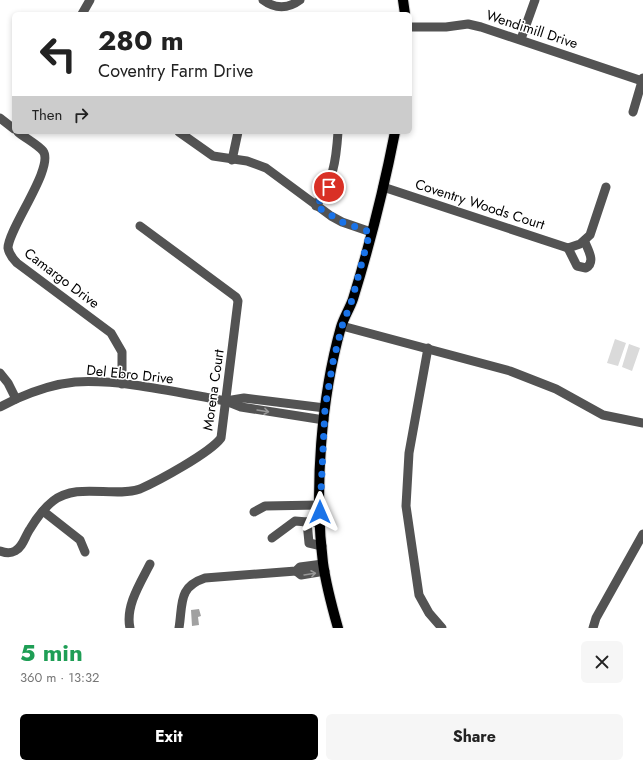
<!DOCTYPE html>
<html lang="en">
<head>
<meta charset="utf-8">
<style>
	body { margin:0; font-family:Jost,sans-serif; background:#f6f6f6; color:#222; height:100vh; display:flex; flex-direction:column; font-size:15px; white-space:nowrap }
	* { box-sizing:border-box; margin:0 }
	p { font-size:13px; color:#767676 }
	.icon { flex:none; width:22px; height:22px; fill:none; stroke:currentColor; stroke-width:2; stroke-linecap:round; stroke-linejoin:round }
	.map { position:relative; height:628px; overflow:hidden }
	.details { display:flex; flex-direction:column; background:#fff; flex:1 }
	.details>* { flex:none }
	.banner { position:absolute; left:12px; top:12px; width:400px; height:122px; border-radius:6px; box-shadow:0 2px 6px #0003; background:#fff; color:#222; overflow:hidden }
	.pin { position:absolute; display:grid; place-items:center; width:34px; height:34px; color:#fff; margin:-17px; border:2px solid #fff; border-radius:50%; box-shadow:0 1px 4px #0007 }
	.me { position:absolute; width:44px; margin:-22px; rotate:0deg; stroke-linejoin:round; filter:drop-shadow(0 0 3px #0008) }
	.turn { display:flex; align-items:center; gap:14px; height:84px; padding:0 20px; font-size:18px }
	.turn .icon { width:52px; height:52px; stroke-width:2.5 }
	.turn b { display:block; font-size:28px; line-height:34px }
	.then { display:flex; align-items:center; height:38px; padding:0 20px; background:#0003; gap:8px; font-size:15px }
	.round { display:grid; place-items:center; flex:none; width:42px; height:42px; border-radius:6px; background:#f6f6f6 }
	.overview { display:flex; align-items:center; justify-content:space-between; height:68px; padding:0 20px }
	h1 { font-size:24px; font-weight:700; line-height:30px; color:#1e9e55 }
	.button { display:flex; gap:8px; margin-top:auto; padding:8px 20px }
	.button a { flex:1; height:46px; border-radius:6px; background:#000; color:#fff; font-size:16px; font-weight:700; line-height:46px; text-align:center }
	.button a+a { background:#f6f6f6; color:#222 }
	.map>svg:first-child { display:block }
</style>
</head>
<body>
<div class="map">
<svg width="643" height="628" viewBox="0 0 643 628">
	<rect width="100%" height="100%" fill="#fff"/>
	<g fill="#dadada">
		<polygon points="615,339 626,343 618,366 607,363"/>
		<polygon points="629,344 640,348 632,371 622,367"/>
	</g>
	<polygon fill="#a1a1a1" points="199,609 201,616 198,617 199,625 192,626 191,610"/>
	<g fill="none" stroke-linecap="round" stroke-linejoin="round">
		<g stroke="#dbdbdb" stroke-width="12">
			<g id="major">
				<polyline points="403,0 405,14"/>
				<path d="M338 628C332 607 326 585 323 563 314 490 321 398 341 327 344 317 350 308 353 299 370 244 384 188 395 132"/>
			</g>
		</g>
		<g stroke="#535353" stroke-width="9">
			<path d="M263 0C275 9 288 9 300 0"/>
			<polyline points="82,14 90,0"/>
			<polyline points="410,27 446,27 468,24 481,27 642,81"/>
			<polyline points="521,39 535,0"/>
			<polyline points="633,112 643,78"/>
			<polyline points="0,118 14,129"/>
			<path d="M18 132C25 138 37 144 43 151 55 167 8 229 8 248 9 254 13 259 17 263L111 333 122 352V384"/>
			<polyline points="179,132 213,156 247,161 266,168 331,216 342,222 371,232"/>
			<polyline points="232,160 238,132"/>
			<polyline points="383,187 568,248 580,244 590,235 606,187"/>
			<path d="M316 206C333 180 336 163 338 132"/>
			<path d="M568 248 577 266 586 268C596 262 588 250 585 242"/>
			<polyline points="342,326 510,371 556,389 603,415 643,423"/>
			<polyline points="428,348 409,453 406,506 419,595 429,613 442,628"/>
			<path d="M0 373 8 383 16 399C34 391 54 384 75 382 122 379 179 393 226 401L241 407 324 420"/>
			<polyline points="226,401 244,398 325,408"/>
			<polyline points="0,407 16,399"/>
			<polyline points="43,511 80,540 85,552"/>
			<polyline points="254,512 265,506 319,505"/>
			<polyline points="307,522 309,543 322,546"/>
			<polyline points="272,538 295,521 320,523"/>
			<path d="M0 551C5 553 10 554 15 551 23 547 25 536 30 529 36 519 44 508 53 501 78 482 112 498 140 489 158 481 210 453 221 438L238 301 236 297 140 226"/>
			<polyline points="296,571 301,575 325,571"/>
			<path d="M130 628C125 606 141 582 150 564"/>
			<path d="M179 628C183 603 178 587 205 578L296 571 300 567 323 564"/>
			<polyline points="593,628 596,618 643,534"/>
		</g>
		<use href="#major" stroke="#000" stroke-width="10"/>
	</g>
	<defs><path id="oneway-shaft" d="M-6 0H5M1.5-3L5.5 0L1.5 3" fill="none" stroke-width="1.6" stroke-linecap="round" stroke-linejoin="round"/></defs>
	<g stroke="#989898">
		<use href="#oneway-shaft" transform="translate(263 411) rotate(9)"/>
		<use href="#oneway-shaft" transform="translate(310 574) rotate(-9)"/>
	</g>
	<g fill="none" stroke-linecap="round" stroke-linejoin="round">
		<polyline stroke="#1a73e8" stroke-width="7" stroke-dasharray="0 12.6" points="320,512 325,408 333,362 342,326 352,300 370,232 342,222 316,206 329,187"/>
	</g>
	<g text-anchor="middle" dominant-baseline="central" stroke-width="3" stroke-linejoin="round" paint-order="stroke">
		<g font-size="14" fill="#000" stroke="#fff">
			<text transform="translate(532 29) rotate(18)">Wendimill Drive</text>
			<text transform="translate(480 204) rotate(18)">Coventry Woods Court</text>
			<text transform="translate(62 278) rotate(37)">Camargo Drive</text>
			<text transform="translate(130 374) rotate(6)">Del Ebro Drive</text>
			<text transform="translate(213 390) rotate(-82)">Morena Court</text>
		</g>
	</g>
</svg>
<div class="pin" style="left:329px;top:187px;background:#d93025"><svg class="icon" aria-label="arrive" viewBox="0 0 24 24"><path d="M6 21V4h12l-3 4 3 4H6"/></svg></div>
<svg class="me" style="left:320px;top:512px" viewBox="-20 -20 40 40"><path d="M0-17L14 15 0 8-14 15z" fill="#1a73e8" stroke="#fff" stroke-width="4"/></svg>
<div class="banner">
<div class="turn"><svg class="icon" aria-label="left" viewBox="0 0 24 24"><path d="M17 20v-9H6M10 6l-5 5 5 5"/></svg><div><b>280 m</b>Coventry Farm Drive</div></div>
<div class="then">Then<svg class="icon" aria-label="right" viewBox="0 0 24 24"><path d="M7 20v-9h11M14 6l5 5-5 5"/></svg></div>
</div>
</div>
<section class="details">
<div class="overview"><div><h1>5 min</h1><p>360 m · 13:32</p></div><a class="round"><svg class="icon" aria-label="close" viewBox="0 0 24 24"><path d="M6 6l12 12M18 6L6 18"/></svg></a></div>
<div class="button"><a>Exit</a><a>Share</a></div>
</section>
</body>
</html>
